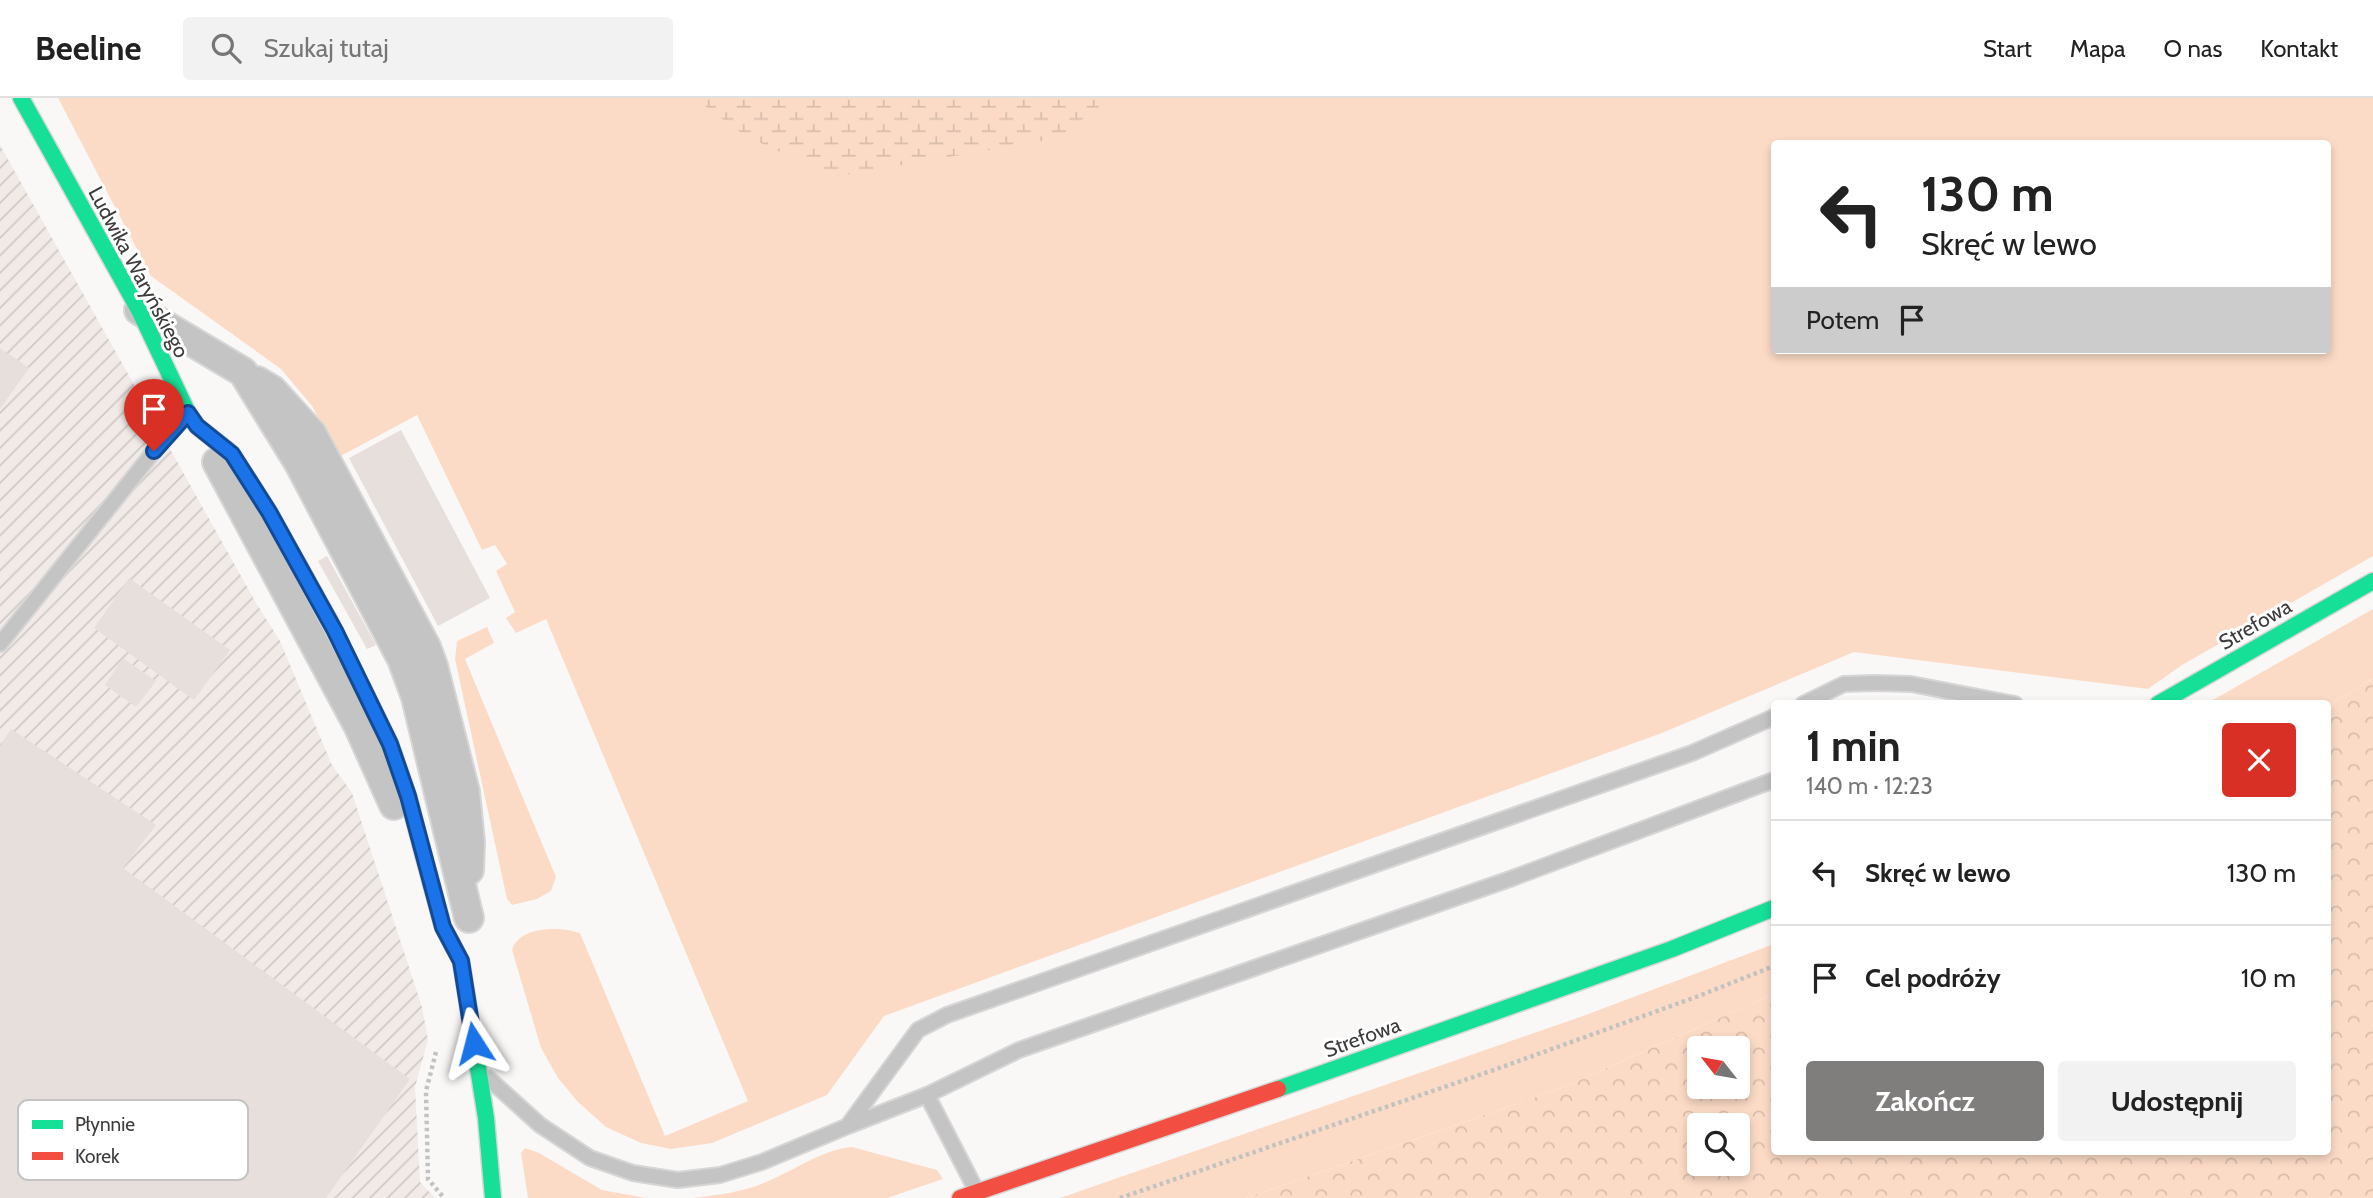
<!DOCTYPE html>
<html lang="pl">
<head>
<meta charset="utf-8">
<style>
	body { margin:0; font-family:Cabin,sans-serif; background:#f2f2f2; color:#222; height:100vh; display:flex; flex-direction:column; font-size:26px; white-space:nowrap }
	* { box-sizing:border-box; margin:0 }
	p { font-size:23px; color:#767676 }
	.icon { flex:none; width:38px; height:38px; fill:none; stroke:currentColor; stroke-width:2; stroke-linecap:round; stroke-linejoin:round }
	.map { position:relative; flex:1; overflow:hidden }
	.panel { position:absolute; left:1771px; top:602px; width:560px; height:455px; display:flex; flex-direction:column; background:#fff; border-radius:7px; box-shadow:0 4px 10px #0003 }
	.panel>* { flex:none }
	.hud { position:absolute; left:1771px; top:42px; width:560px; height:214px; border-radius:7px; box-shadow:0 4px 10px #0003; background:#fff; color:#222; overflow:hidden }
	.needle { width:46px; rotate:301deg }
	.controls { position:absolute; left:1687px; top:938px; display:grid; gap:14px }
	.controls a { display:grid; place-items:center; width:63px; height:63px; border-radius:7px; background:#fff; box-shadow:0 4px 10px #0003; font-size:35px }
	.pin { position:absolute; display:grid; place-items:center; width:60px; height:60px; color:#fff; margin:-72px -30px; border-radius:50% 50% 50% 0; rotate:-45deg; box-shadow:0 0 7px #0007 }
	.pin .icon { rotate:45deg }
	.me { position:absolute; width:77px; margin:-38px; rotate:351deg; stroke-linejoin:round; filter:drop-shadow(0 0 5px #0008) }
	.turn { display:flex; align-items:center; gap:24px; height:147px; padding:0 35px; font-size:32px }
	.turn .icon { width:91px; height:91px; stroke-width:2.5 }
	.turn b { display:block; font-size:49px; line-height:60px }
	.then { display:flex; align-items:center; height:66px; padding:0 35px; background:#0003; gap:14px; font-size:26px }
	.round { display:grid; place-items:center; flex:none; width:74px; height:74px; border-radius:7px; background:#f2f2f2 }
	.head { display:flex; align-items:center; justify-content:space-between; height:119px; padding:0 35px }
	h1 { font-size:42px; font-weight:800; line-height:52px }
	.action { display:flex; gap:14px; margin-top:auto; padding:14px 35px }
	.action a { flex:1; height:80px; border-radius:7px; background:#7f7e7d; color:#fff; font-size:28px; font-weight:800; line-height:80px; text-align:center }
	.action a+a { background:#f2f2f2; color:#222 }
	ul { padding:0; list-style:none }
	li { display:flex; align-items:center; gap:21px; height:105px; padding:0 35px; border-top:2px solid #e0e0e0 }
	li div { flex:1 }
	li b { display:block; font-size:26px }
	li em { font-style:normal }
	header { display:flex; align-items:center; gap:42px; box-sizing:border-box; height:98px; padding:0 35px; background:#fff; border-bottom:2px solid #e0e0e0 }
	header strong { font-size:33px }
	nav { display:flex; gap:38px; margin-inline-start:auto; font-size:24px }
	.search { width:490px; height:63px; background:#f2f2f2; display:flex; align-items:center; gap:18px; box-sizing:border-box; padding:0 24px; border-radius:7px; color:#767676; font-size:26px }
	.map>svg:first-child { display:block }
</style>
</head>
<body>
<header>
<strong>Beeline</strong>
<div class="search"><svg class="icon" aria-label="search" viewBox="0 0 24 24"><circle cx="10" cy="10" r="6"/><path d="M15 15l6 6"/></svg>Szukaj tutaj</div>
<nav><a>Start</a><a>Mapa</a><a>O nas</a><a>Kontakt</a></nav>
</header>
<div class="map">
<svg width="2373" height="1100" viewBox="0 0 2373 1100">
	<defs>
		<pattern id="industrial-furrows" width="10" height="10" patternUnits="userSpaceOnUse" patternTransform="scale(1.75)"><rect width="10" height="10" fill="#f1eae6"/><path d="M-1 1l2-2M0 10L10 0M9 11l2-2" fill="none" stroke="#d0cac6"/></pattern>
		<pattern id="forest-crowns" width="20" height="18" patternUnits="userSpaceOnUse" patternTransform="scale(1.75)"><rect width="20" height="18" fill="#fcdbc6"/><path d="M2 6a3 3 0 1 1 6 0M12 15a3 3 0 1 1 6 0" fill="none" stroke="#d9bdab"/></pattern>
		<pattern id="wetland-marsh" width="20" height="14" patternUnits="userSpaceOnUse" patternTransform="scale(1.75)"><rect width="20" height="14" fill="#fcdbc6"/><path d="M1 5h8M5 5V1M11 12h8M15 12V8" fill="none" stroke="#d9bdab"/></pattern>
	</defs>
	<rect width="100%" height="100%" fill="#faf8f7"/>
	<polygon fill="url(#industrial-furrows)" points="0,47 255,503 280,543 332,667 352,695 422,909 428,942 415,989 420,1084 435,1100 0,1100"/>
	<g fill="#fcdbc6" fill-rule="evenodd">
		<path d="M58 0H2373V458L2182 567 2148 591 1854 554 1662 635 884 918 827 997 712 1045 671 1051 641 1045 606 1029 578 1004 558 980 541 950 512 852C519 828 560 828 580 835L665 1038 748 1003 546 521 516 535 506 520 515 514 496 473 507 466 495 447 482 452 417 317 339 359 312 308 281 271 151 178ZM1774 46H2328V252H1774Z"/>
		<polygon points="2373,511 2373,581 2328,607 2206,606"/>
		<polygon points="487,529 494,545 465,561 556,779 551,793 537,801 512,807 507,801 455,561 457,543"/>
		<polygon points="1774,846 1774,896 1559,991 1246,1100 1060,1100 1583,918"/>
		<path d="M852 1049 937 1072 943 1081 887 1100H692C716 1097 744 1094 766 1084 795 1072 821 1052 852 1049Z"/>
		<polygon points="525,1050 539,1055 602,1092 646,1100 528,1100 521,1055"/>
	</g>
	<path fill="url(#forest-crowns)" fill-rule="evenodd" d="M2373 581V1100H1246L1559 991 1774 896V1054H2328V607ZM1699 950H1738V989H1699ZM1699 1027H1738V1066H1699Z"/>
	<polygon fill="url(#wetland-marsh)" points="694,0 1110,0 1059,40 833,79 744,37"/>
	<g fill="#e6dfdb">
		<polygon points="0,250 29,270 0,311"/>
		<polygon points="401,332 490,500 438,528 349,360"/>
		<polygon points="327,458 376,547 367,551 318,463"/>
		<polygon points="129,480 230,552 194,602 94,530"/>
		<polygon points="123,560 156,583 136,609 105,587"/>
		<polygon points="11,631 156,727 123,770 410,981 326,1100 0,1100 0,648"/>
	</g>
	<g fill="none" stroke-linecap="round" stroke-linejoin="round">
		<g stroke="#d7d6d6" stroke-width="18">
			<g id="lane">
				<polyline points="0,546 171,332 187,316"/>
				<polyline points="1992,604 1999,603 2015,606"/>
				<polyline points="1803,606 1844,586 1874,585 1911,586 1999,603"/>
				<polyline points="488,980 540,1027 590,1060 633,1075 678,1082 720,1077 762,1064 848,1028 927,997 1019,952 1510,781 1774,682"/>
				<polyline points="927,997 976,1092"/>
				<polyline points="849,1026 918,932 947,917 1692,655 1774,619"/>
			</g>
		</g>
		<g stroke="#d7d6d6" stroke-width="32">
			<g id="street">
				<polyline points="139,212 243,274 299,365 402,561 416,599 469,820"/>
				<polyline points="257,283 272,292 312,336 426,549 433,568 465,694 470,744 469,772"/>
				<polyline points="217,364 359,629 394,707"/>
			</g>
		</g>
		<g stroke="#d7d6d6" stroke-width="19">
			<g id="fast">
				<polyline points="21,0 139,212 188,315 197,328 232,356 269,414 328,520"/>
				<polyline points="2158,606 2373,483"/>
				<polyline points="421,748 443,829 461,863 486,1020 493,1100"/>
				<polyline points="1278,991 1672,851 1774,810"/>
			</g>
		</g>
		<g stroke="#d7d6d6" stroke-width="19">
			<g id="jam">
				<polyline points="328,520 390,646 408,698 421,748"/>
				<polyline points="960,1100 1278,991"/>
			</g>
		</g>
		<g stroke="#c2c2c1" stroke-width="4.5" stroke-dasharray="3.5 3.5" stroke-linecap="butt">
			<polyline points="436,954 426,993 428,1081 444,1100"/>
			<polyline points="1120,1100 1491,973 1696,899 1774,868"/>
		</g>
		<use href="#lane" stroke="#c4c4c4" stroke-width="14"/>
		<use href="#street" stroke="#c4c4c4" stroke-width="28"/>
		<use href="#fast" stroke="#16e098" stroke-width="16"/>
		<use href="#jam" stroke="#f24e42" stroke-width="16"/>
	</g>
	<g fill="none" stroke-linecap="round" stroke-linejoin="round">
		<g stroke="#114b97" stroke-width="18">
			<polyline id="route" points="154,353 188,315 197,328 232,356 269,414 335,533 390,646 408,698 443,829 461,863 474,945"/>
		</g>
		<use href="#route" stroke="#1a73e8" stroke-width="12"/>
	</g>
	<g text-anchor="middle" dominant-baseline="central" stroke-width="6" stroke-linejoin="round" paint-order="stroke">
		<g font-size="21" fill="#3d3c3b" stroke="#fff">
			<text transform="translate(139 174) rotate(62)">Ludwika Waryńskiego</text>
			<text transform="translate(2255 526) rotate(-30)">Strefowa</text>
			<text transform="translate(1362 939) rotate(-20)">Strefowa</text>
		</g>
	</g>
	<rect x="18" y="1002" width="230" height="80" rx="10" fill="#fff" stroke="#c5c4c4" stroke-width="2"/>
	<rect x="32" y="1022" width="31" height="9" fill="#16e098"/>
	<rect x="32" y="1054" width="31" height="8" fill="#f24e42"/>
	<g font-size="19" fill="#3d3c3b">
		<text x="75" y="1033">Płynnie</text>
		<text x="75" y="1065">Korek</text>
	</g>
</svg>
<div class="controls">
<a><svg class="needle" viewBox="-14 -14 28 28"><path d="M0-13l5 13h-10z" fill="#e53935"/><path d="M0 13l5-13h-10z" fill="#767676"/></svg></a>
<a><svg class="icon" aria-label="search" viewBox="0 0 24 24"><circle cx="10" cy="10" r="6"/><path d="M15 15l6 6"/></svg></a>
</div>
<div class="pin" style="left:154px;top:353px;background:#d93025"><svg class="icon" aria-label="arrive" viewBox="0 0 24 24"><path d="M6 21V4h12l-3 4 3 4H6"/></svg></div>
<svg class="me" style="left:474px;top:945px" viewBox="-20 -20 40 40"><path d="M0-17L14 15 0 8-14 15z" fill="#1a73e8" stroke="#fff" stroke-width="4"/></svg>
<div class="hud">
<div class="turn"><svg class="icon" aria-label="left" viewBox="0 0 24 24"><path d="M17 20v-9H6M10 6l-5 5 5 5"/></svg><div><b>130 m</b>Skręć w lewo</div></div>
<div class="then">Potem<svg class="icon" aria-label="arrive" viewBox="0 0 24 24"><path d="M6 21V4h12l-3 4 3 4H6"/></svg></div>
</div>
<section class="panel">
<div class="head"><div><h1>1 min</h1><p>140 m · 12:23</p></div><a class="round" style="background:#d93025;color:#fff"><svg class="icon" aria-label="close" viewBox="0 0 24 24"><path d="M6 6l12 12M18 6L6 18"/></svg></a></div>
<ul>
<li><svg class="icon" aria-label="left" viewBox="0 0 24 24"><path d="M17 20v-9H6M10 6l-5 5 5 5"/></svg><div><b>Skręć w lewo</b></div><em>130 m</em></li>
<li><svg class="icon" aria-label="arrive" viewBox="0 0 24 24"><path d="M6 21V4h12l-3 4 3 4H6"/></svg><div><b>Cel podróży</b></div><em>10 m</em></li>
</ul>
<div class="action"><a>Zakończ</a><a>Udostępnij</a></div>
</section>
</div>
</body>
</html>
